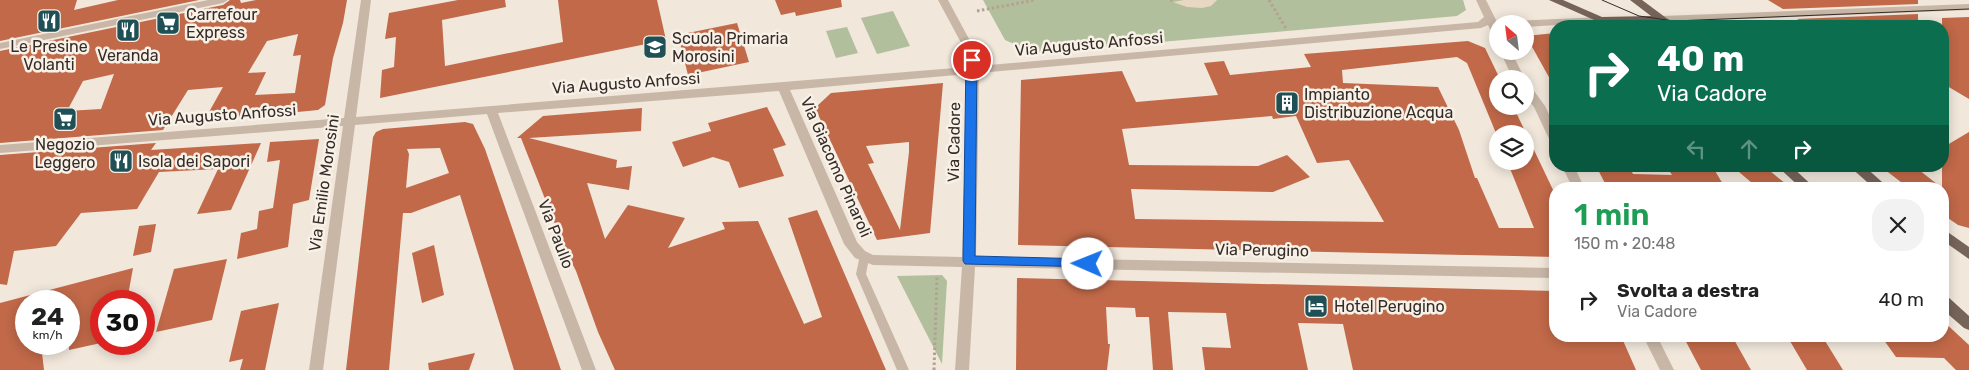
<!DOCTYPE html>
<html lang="it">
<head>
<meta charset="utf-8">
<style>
	body { margin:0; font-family:Rubik,sans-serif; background:#f2f2f2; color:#222; height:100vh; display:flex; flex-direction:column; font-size:19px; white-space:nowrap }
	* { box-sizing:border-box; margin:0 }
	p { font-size:16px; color:#767676 }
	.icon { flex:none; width:28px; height:28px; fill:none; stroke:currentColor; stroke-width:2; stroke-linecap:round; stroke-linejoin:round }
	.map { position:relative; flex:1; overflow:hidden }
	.details { position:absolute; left:1549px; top:182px; width:400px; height:160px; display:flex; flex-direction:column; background:#fff; border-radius:20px; box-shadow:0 2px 12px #0003 }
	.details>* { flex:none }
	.guide { position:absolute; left:1549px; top:20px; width:400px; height:152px; border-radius:20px; box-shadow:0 2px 12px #0003; background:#0b6e4f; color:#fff; overflow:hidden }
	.needle { width:32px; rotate:332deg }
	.controls { position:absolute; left:1489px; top:15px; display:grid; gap:10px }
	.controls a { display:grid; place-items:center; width:45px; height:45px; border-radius:50%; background:#fff; box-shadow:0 2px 12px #0003; font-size:25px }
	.speed { position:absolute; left:15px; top:290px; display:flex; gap:10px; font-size:25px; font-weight:700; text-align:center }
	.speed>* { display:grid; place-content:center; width:65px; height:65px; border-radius:50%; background:#fff; box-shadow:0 2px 12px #0003; line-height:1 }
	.speed small { font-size:12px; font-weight:400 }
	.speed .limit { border:8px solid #d22; background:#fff; color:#111 }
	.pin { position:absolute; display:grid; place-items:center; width:42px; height:42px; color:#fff; margin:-21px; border:2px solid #fff; border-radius:50%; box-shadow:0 1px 5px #0007 }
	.me { position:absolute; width:55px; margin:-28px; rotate:271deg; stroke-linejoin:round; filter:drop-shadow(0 0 4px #0008) }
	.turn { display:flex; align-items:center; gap:18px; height:105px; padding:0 25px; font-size:22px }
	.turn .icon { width:65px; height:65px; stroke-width:2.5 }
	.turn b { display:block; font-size:35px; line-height:42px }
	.lanes { display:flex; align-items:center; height:48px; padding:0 25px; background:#0003; justify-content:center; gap:25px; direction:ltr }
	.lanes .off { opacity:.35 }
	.round { display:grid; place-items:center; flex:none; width:52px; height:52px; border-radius:20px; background:#f2f2f2 }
	.overview { display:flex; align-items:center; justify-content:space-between; height:85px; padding:0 25px }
	h1 { font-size:30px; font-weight:600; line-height:38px; color:#1e9e55 }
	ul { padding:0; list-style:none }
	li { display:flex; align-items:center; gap:15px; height:65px; padding:0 25px }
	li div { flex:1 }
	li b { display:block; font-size:19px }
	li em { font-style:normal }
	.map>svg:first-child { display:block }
</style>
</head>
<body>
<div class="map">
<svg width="1969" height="370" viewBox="0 0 1969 370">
	<rect width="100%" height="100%" fill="#f1e7db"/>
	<g fill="#b2bf9c">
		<polygon points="983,0 1463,0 1466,10 1457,16 1035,53 1005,40"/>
		<polygon points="893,11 910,46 877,54 861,18"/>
		<polygon points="847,27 858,53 836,58 826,31"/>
		<polygon points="942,275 947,281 942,364 897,276"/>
	</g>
	<polygon fill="#e8d8c3" points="1184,0 1217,0 1211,6 1202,8 1187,7 1173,2"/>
	<g fill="#c16949" fill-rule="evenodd">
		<polygon points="0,0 77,0 74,10 118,0 199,0 0,41"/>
		<path d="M230 0H240L241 3 256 0H347L343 23 333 58 325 105 318 110 204 121 223 87 188 90 163 130 0 143V51L223 5ZM298 34 293 56 301 55 295 93 255 95 266 72 248 73 267 41ZM114 74 101 109 67 111 83 81Z"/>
		<polygon points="458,0 505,0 506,7 442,20 445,66 563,42 558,0 657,0 666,40 380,98 382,70 394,67 396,37 385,39 389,13"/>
		<polygon points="775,0 841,0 842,7 796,16 795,12 781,15"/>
		<polygon points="1768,0 1918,0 1918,4 1783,9"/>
		<polygon points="1918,14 1918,26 1809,26 1797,19"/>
		<polygon points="1969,17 1969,99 1942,83 1942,18"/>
		<polygon points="737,23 749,62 688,75 678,35"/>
		<polygon points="1555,33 1555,88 1526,36"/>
		<path d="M1468 41 1485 48 1500 79H1498V106H1513L1555 194V257L1018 245 1021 80 1122 71 1136 102 1218 95 1204 63 1224 61 1230 75 1311 67 1304 54ZM1457 57 1467 63 1498 138V134H1525V161H1507L1534 228H1499L1477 178H1475L1459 130 1438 87 1343 83 1342 70ZM1272 116 1273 119 1296 116 1317 163 1349 160 1384 222 1135 219 1131 189 1273 192 1310 177 1287 155 1258 166 1129 165 1122 129Z"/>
		<path d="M943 83 930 233 877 240 815 108 831 93ZM909 142V152L900 230 868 164 874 163 866 146Z"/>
		<polygon points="767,107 786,145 773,149 784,176 739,188 729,162 713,157 683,167 672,142 711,131 708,123"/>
		<polygon points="642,108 641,131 529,138 617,160 616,168 632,166 629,190 587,183 605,239 628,205 685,218 668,248 725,229 722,222 758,221 804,324 822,317 788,218 817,210 886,370 615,370 598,332 576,271 564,247 521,138 517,138 543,116"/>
		<path d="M465 122 473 124 485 149 561 370H514L460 195 411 213H403L389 370H346L373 137 376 132 383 129ZM440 148 449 173 406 188 409 154 407 149Z"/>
		<polygon points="1969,132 1969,228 1958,225 1942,214 1942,189 1910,189 1880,166 1914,166 1942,188 1942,148"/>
		<polygon points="319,139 309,200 293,204 288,247 237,259 241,233 257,229 259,211 273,208 280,160 267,162 270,142"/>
		<polygon points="156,143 151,150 261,143 231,210 197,214 218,169 159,172 137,209 81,213 56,246 14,251 7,285 0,284 0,155"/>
		<polygon points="1596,166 1629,166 1633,174 1672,175 1666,166 1712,166 1726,189 1608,189"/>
		<polygon points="1732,166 1764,166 1792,189 1759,189"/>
		<polygon points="156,224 151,252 133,256 139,226"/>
		<polygon points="434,245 444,295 422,303 412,253"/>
		<polygon points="227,259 212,320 156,332 174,269"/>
		<polygon points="133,268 127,301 101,301 101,343 69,350 69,301 26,301 26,344 41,344 44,370 0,370 0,303"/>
		<polygon points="1017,278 1555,291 1555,336 1621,336 1636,370 1353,370 1343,324 1298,323 1308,370 1205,370 1202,347 1231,348 1226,313 1168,312 1173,370 1153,370 1149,317 1136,317 1135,308 1106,307 1108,344 1110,344 1107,370 1016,370"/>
		<polygon points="279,303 265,370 240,370 243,359 229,362 241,311"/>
		<polygon points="1942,320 1969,345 1969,370 1956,370 1944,358 1896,357 1881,336 1942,336"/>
		<polygon points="1683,336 1732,336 1751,370 1701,370"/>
		<polygon points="1787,336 1822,336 1843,370 1807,370"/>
		<polygon points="475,353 469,370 429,370 428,363"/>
	</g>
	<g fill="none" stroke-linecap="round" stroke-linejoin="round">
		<g stroke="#b4a192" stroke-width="3" stroke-dasharray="2.5 2.5" stroke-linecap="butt">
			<polyline points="1170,0 1175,0"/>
			<polyline points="1269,0 1287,30"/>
			<polyline points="977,11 1035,0"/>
			<polyline points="934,370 937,276"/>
		</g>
		<polygon fill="#c8b7a7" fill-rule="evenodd" points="864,254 868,255 869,258 866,274 909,370 897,370 856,274 860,255"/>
		<g fill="#c8b7a7" fill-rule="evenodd">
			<polygon points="208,0 228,0 223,3 0,49 0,43"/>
			<path d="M361 0H371L356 117 967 67 965 50 938 0H948L975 50 978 66 1478 22 1484 17 1476 0H1486L1498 24V38L1494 37 1488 25 1481 28 979 73 976 257 1555 268V278L975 267 969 370H955L962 267 873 265 855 258 844 244 779 91 498 113 596 370H582L487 114 355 125 323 370H309L343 126 0 153V145L344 118ZM967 74 962 257 873 255 865 251 857 242 790 90Z"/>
			<polygon points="1969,4 1969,10 1662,22 1657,19 1662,16"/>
			<polygon points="1601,17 1606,20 1605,22 1525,27 1525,24 1506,24 1511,21"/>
			<polygon points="1500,51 1511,51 1525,79 1513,79"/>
			<polygon points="1525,83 1529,84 1545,106 1555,127 1555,144 1551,143 1534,107 1525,95"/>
			<polygon points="1562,166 1574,166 1585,189 1573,189"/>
			<polygon points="1643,336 1657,336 1674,370 1660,370"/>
		</g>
		<g fill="#766459" fill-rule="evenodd">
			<polygon points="1549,0 1563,0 1602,17 1651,16 1630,0 1642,0 1677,26 1665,26 1660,22 1601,23"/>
			<polygon points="1777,166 1791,166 1816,189 1802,189"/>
			<polygon points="1849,166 1864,166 1890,189 1875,189"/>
			<polygon points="1942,228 1969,247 1969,259 1942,240"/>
			<polygon points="1942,295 1947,296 1969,316 1969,330 1964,328 1942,309"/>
		</g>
		<polyline stroke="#352c28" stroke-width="1" points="1602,0 1639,16 1674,21 1969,9"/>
	</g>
	<polygon fill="#1a73e8" stroke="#114b97" points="972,57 977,60 975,256 1088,259 1093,260 1094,264 1093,267 965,264 963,261 966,60"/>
	<defs>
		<g id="restaurant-square" transform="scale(1.25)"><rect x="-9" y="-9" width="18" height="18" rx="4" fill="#1f5055" stroke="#f8f1e7"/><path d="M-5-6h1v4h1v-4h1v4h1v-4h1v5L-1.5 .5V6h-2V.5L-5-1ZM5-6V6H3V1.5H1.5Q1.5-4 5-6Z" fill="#fff"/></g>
		<g id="supermarket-square" transform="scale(1.25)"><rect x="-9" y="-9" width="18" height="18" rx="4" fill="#1f5055" stroke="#f8f1e7"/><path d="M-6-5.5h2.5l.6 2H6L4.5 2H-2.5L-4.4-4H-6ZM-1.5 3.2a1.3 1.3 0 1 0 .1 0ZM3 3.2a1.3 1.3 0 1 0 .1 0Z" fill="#fff"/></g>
		<g id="school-square" transform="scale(1.25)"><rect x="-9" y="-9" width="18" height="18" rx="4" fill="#1f5055" stroke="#f8f1e7"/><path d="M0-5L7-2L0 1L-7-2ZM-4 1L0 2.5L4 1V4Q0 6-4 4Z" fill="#fff"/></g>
		<g id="building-square" transform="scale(1.25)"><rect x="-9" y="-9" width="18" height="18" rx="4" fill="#1f5055" stroke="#f8f1e7"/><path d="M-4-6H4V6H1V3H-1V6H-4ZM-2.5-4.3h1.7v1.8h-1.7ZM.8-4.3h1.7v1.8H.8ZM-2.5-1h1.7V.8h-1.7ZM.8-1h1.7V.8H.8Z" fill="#fff"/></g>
		<g id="hotel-square" transform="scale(1.25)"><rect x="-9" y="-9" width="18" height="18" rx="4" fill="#1f5055" stroke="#f8f1e7"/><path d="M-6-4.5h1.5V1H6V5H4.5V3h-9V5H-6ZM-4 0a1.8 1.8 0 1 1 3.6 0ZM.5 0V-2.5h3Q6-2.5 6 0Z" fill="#fff"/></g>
	</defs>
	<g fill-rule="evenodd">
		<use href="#restaurant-square" x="49" y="21"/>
		<use href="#supermarket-square" x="168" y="23"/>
		<use href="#restaurant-square" x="128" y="30"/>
		<use href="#school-square" x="655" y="47"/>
		<use href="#building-square" x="1287" y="103"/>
		<use href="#supermarket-square" x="65" y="119"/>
		<use href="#restaurant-square" x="121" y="161"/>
		<use href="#hotel-square" x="1316" y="306"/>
	</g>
	<g text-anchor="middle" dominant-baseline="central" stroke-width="5" stroke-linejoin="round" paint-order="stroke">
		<g font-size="16" fill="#352c28" stroke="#f8f1e7" text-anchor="start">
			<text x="186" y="14">Carrefour<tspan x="186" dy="18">Express</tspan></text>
			<text x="672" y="38">Scuola Primaria<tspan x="672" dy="18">Morosini</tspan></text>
			<text x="49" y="46" text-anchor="middle">Le Presine<tspan x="49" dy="18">Volanti</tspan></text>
			<text x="128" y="55" text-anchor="middle">Veranda</text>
			<text x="1304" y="94">Impianto<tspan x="1304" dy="18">Distribuzione Acqua</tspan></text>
			<text x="65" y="144" text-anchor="middle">Negozio<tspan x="65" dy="18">Leggero</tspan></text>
			<text x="138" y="161">Isola dei Sapori</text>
			<text x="1334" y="306">Hotel Perugino</text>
		</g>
		<g font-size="16" fill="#352c28" stroke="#f8f1e7">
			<text transform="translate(1089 44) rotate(-5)">Via Augusto Anfossi</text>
			<text transform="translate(626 83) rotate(-4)">Via Augusto Anfossi</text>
			<text transform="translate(222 115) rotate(-4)">Via Augusto Anfossi</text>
			<text transform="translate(954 142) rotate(-89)">Via Cadore</text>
			<text transform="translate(836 167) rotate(66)">Via Giacomo Pinaroli</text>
			<text transform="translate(324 183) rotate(-82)">Via Emilio Morosini</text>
			<text transform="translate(556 234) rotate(69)">Via Paullo</text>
			<text transform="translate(1262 250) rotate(1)">Via Perugino</text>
		</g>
	</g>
</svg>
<div class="controls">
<a><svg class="needle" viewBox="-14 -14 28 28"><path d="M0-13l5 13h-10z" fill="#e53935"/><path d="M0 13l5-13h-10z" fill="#767676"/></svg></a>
<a><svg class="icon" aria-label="search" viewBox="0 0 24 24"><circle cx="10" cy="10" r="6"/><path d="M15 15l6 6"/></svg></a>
<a><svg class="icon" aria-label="layers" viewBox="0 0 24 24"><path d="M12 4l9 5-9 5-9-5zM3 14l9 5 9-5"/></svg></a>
</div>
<div class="speed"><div>24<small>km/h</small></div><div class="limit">30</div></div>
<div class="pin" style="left:972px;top:60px;background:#d93025"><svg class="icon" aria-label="arrive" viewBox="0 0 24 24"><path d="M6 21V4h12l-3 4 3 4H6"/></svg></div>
<svg class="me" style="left:1088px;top:264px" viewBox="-20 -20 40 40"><circle r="19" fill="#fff"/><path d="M0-13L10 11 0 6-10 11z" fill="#1a73e8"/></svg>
<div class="guide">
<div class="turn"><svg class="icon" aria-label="right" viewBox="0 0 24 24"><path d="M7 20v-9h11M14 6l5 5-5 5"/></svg><div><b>40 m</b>Via Cadore</div></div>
<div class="lanes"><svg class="icon off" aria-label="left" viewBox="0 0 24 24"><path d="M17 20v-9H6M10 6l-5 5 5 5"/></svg><svg class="icon off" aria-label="ahead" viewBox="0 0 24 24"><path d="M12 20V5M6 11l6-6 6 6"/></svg><svg class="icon" aria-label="right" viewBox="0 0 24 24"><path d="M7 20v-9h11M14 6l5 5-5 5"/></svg></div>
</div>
<section class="details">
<div class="overview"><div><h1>1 min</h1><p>150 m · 20:48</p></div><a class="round"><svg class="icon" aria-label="close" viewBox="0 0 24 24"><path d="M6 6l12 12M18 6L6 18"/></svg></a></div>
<ul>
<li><svg class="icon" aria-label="right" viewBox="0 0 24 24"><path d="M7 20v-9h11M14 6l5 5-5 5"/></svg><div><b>Svolta a destra</b><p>Via Cadore</p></div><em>40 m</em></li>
</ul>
</section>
</div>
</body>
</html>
